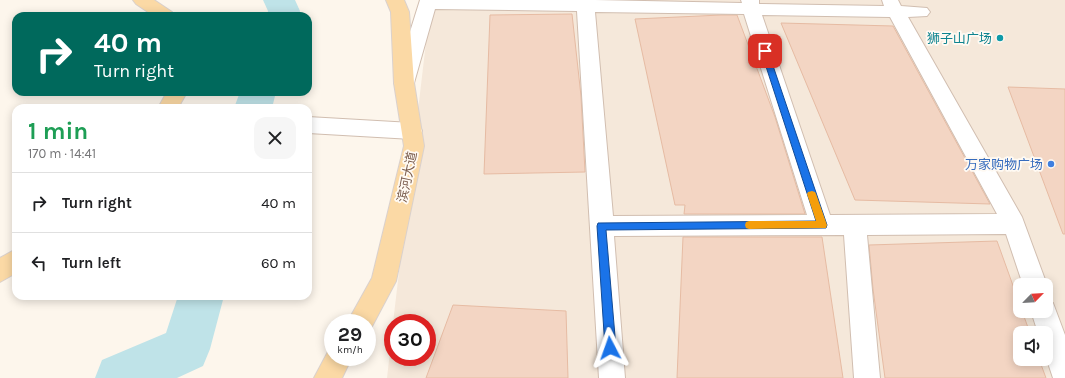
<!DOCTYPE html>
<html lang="en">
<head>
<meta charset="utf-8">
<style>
	body { margin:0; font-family:Karla,"Noto Sans SC",sans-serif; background:#f6f6f6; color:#202124; height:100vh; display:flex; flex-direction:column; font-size:15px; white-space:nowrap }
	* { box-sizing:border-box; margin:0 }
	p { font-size:13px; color:#757577 }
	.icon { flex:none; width:22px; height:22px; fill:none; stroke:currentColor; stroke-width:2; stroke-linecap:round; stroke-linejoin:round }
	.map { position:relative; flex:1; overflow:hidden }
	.drawer { position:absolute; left:12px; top:104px; width:300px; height:196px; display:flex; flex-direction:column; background:#fff; border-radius:12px; box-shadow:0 2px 10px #0003 }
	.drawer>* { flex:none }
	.hud { position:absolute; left:12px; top:12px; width:300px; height:84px; border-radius:12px; box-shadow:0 2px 10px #0003; background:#00695c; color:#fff; overflow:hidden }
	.needle { width:26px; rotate:66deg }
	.buttons { position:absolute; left:1013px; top:278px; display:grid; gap:8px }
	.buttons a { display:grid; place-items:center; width:40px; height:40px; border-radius:8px; background:#fff; box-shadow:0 2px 10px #0003; font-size:20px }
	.speed { position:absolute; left:324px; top:314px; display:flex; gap:8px; font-size:20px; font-weight:700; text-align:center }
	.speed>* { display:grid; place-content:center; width:52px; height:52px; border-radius:50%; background:#fff; box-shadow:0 2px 10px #0003; line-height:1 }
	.speed small { font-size:10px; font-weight:400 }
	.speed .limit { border:6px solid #d22; background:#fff; color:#111 }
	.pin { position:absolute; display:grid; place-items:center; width:34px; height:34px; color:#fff; margin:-17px; border-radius:8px; box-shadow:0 2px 6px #0006 }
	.me { position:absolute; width:44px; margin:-22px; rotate:356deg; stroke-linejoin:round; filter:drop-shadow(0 0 3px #0008) }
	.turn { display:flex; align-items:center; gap:14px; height:84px; padding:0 16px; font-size:18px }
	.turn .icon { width:52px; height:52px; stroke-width:2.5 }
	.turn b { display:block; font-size:28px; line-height:34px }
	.round { display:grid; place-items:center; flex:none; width:42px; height:42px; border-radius:12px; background:#f6f6f6 }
	.summary { display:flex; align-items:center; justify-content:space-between; height:68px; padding:0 16px }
	h1 { font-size:24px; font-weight:700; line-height:30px; color:#1e9e55 }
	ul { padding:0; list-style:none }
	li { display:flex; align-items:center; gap:12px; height:60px; padding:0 16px; border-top:1px solid #e0e0e0 }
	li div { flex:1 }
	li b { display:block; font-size:15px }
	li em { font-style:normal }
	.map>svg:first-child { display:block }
</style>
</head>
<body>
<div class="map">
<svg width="1065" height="378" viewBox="0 0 1065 378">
	<rect width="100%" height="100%" fill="#fdf6ec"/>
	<path fill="#f5e8da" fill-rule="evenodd" d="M431 0H1065V378H387L393 325V357H427V323H393ZM1020 285H1046V311H1020ZM1020 333H1046V359H1020Z"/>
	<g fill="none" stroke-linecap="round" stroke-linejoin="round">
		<g fill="#bfe3e8" fill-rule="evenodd">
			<polygon points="263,0 295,0 300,11 299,16 267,16 268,11"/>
			<polygon points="240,92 276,92 272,108 234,108"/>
			<polygon points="178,296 224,296 210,349 203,366 177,378 95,378 102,360 166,333"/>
		</g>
	</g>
	<g fill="#f3d5c3" stroke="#e6bba3">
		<polygon points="572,14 581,96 585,172 484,174 490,15"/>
		<polygon points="721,15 737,15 775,117 805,214 684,214 685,205 675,205 635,19"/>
		<polygon points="781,23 893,26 990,204 855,200"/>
		<polygon points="1008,87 1065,89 1065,234 1063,234"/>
		<polygon points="683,237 822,237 843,378 677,378"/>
		<polygon points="997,241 1020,305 1020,311 1022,311 1030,333 1020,333 1020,359 1039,359 1046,378 885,378 873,289 869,245"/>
		<polygon points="453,305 566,311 568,378 426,378"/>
	</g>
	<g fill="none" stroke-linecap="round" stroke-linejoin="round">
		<g stroke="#d1beb0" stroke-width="2">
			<g id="minor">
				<path d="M420 0H595L742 3 741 0H759V4L884 6 882 0H898L901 6 927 8 930 12 927 16 908 17 1022 217 1047 285 1046 288V285H1023L1006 234 867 235 880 378H854L844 235 614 236 625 378H599L577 11 435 9 414 83 411 88 404 90 397 88 394 83ZM595 12 744 14 807 215 613 216ZM762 15 890 17 997 214 830 215Z"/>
				<polygon points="308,117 412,123 419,125 422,131 419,137 412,139 308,133"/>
				<polygon points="1046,300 1053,303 1065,335 1065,378 1053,378 1046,357 1046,333 1038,333 1031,311 1046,311"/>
			</g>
		</g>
		<g stroke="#dad1cd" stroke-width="2">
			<g id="major">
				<polygon points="133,0 154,0 172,12 175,16 154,16 136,4"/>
				<polygon points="386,0 404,0 409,12 414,83 424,146 396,281 369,332 367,332 367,323 347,323 372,278 404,146 394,83 391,12"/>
				<polygon points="167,92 187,92 178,108 158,108"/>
				<polygon points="16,249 16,273 0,282 0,258"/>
				<polygon points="333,346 333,357 352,357 342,378 314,378 330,348"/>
			</g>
		</g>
		<use href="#minor" fill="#fff" fill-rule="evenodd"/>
		<use href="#major" fill="#fbd9a5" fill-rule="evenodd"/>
	</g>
	<polygon fill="#1a73e8" stroke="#114b97" points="762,49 765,49 768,51 827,225 826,228 606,230 616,348 614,351 610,353 606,351 605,348 597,226 598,223 816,221 761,51"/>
	<polygon fill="#f59e0b" points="812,191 815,192 816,194 827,225 826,228 749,229 746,228 745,225 746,222 749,221 816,221 807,194 808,192"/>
	<circle fill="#0f9aa8" stroke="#fffaf3" stroke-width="1.5" cx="1000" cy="38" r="4"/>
	<circle fill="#3f7fe0" stroke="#fffaf3" stroke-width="1.5" cx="1051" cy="164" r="4"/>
	<g text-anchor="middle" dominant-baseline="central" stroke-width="3.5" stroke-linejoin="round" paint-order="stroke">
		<g font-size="13" fill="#0d838f" stroke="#fffaf3" text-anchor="end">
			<text x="992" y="38">狮子山广场</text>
		</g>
		<g font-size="13" fill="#366cbe" stroke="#fffaf3" text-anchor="end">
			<text x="1043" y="164">万家购物广场</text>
		</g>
		<g font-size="13" fill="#7a5c4d" stroke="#fffaf3">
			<text transform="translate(407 177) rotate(-78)">滨河大道</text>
		</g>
	</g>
</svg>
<div class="buttons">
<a><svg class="needle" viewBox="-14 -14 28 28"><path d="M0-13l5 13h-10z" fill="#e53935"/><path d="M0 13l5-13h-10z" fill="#757577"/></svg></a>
<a><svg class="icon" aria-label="sound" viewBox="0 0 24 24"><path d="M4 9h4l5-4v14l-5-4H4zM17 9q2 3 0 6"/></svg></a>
</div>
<div class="speed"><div>29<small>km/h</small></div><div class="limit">30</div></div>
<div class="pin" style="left:765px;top:51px;background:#d93025"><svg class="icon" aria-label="arrive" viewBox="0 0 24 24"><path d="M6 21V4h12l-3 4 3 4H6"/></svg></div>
<svg class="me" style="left:610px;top:348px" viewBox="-20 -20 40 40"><path d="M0-17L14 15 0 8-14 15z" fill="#1a73e8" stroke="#fff" stroke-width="4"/></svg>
<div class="hud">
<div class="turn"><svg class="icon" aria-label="right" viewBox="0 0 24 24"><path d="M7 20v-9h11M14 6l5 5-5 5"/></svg><div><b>40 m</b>Turn right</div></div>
</div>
<section class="drawer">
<div class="summary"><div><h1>1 min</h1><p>170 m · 14:41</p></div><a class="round"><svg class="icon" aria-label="close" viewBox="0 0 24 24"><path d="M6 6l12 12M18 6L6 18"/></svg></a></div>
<ul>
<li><svg class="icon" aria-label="right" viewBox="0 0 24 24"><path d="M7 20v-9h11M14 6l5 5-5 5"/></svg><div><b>Turn right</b></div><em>40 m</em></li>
<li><svg class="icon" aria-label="left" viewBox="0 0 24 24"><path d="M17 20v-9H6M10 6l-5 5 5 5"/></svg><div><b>Turn left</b></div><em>60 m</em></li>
</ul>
</section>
</div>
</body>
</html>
